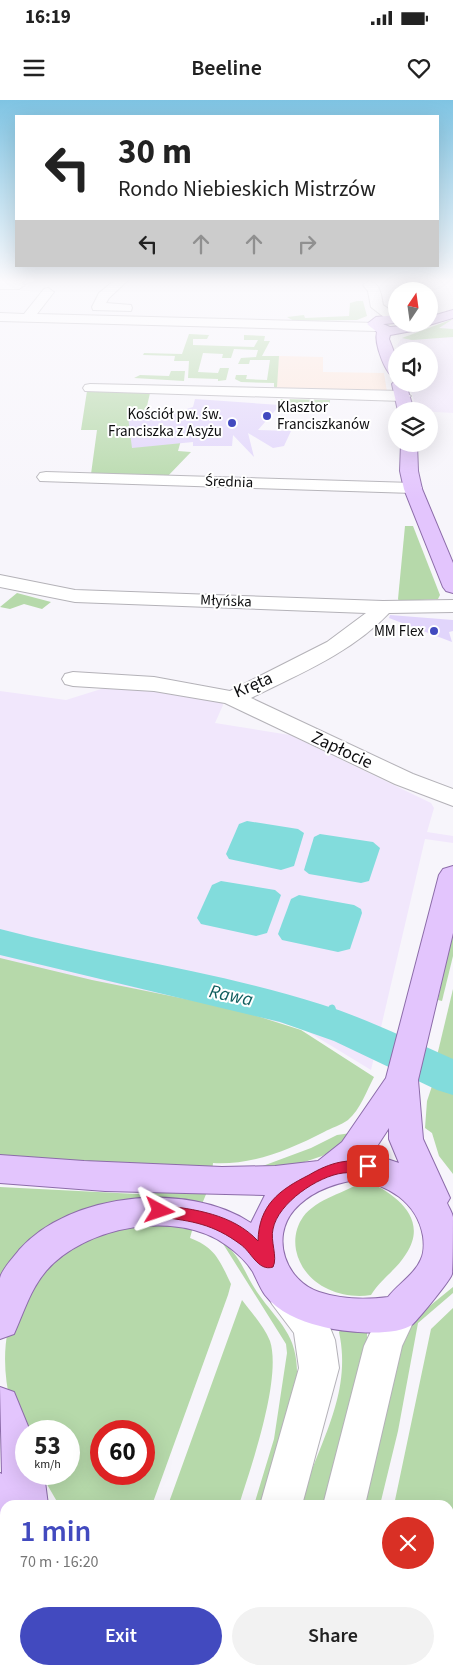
<!DOCTYPE html>
<html lang="en">
<head>
<meta charset="utf-8">
<style>
	body { margin:0; font-family:"Source Sans 3",sans-serif; background:#f2f2f2; color:#222; height:100vh; display:flex; flex-direction:column; font-size:19px; white-space:nowrap }
	* { box-sizing:border-box; margin:0 }
	p { font-size:16px; color:#767676 }
	.icon { flex:none; width:28px; height:28px; fill:none; stroke:currentColor; stroke-width:2; stroke-linecap:round; stroke-linejoin:round }
	.map { position:relative; flex:1; overflow:hidden }
	.sheet { position:absolute; left:0px; top:1400px; width:454px; height:175px; display:flex; flex-direction:column; background:#fff; border-radius:15px 15px 0 0; box-shadow:0 5px 20px #0002 }
	.sheet>* { flex:none }
	.guide { position:absolute; left:15px; top:15px; width:424px; height:152px; border-radius:0px; box-shadow:0 5px 20px #0002; background:#fff; color:#222; overflow:hidden }
	.needle { width:32px; rotate:13deg }
	.controls { position:absolute; left:388px; top:182px; display:grid; gap:10px }
	.controls a { display:grid; place-items:center; width:50px; height:50px; border-radius:50%; background:#fff; box-shadow:0 5px 20px #0002; font-size:25px }
	.speed { position:absolute; left:15px; top:1320px; display:flex; gap:10px; font-size:25px; font-weight:700; text-align:center }
	.speed>* { display:grid; place-content:center; width:65px; height:65px; border-radius:50%; background:#fff; box-shadow:0 5px 20px #0002; line-height:1 }
	.speed small { font-size:12px; font-weight:400 }
	.speed .limit { border:8px solid #d22; background:#fff; color:#111 }
	.pin { position:absolute; display:grid; place-items:center; width:42px; height:42px; color:#fff; margin:-21px; border-radius:10px; box-shadow:0 2px 8px #0006 }
	.me { position:absolute; width:55px; margin:-28px; rotate:95deg; stroke-linejoin:round; filter:drop-shadow(0 0 4px #0008) }
	.turn { display:flex; align-items:center; gap:18px; height:105px; padding:0 20px; font-size:22px }
	.turn .icon { width:65px; height:65px; stroke-width:2.5 }
	.turn b { display:block; font-size:35px; line-height:42px }
	.lanes { display:flex; align-items:center; height:48px; padding:0 20px; background:#0003; justify-content:center; gap:25px; direction:ltr }
	.lanes .off { opacity:.35 }
	.round { display:grid; place-items:center; flex:none; width:52px; height:52px; border-radius:26px; background:#f2f2f2 }
	.headline { display:flex; align-items:center; justify-content:space-between; height:85px; padding:0 20px }
	h1 { font-size:30px; font-weight:600; line-height:38px; color:#424abf }
	.button { display:flex; gap:10px; margin-top:auto; padding:10px 20px }
	.button a { flex:1; height:58px; border-radius:30px; background:#424abf; color:#fff; font-size:20px; font-weight:600; line-height:58px; text-align:center }
	.button a+a { background:#f2f2f2; color:#222 }
	.status { display:flex; justify-content:space-between; align-items:center; height:35px; padding:0 25px; background:#fff; direction:ltr }
	.status svg { height:14px; fill:currentColor }
	header { display:flex; justify-content:space-between; align-items:center; height:65px; padding:0 20px; background:#fff; font-size:22px; font-weight:600 }
	.map>svg:first-child { display:block }
</style>
</head>
<body>
<div class="status"><b>16:19</b><svg viewBox="0 0 49 12"><path d="M0 12V9h3v3zM5 12V6h3v6zM10 12V3h3v9zM15 12V0h3v12zM26 1h20v11H26zM47 4h2v5h-2z"/></svg></div>
<header><svg class="icon" aria-label="menu" viewBox="0 0 24 24"><path d="M4 6h16M4 12h16M4 18h16"/></svg>Beeline<svg class="icon" aria-label="heart" viewBox="0 0 24 24"><path d="M12 20l-8-8c-3-5 5-10 8-4 3-6 11-1 8 4z"/></svg></header>
<div class="map">
<svg width="453" height="1575" viewBox="0 0 453 1575">
	<rect width="100%" height="100%" fill="#f7f5fb"/>
	<g fill="#f1e7fc">
		<polygon points="453,219 453,313 417,311 409,284 429,284 429,251 399,251 397,245 401,239"/>
		<polygon points="114,585 222,600 223,605 215,623 290,635 431,703 434,708 427,732 453,736 453,743 425,739 371,970 302,928 256,917 0,886 0,591 66,600"/>
	</g>
	<polygon fill="#fee7db" points="279,256 323,257 323,272 384,273 387,292 275,289"/>
	<g fill="#b6d9aa" fill-rule="evenodd">
		<polygon points="357,201 363,201 367,216 357,220 294,221 287,217 304,215 305,218 349,216 350,203"/>
		<polygon points="453,219 439,228 453,229 453,237 412,240 402,238"/>
		<polygon points="189,234 209,235 207,239 193,239 193,245 254,247 258,240 244,240 244,235 265,236 264,241 270,241 262,256 279,256 277,287 274,287 274,283 241,282 235,279 236,275 247,275 246,279 267,280 270,260 250,260 249,264 238,264 241,258 256,257 258,250 234,249 231,258 222,258 223,254 203,253 198,272 218,273 220,268 229,268 226,280 218,281 218,279 188,278 189,261 174,261 175,256 143,255 144,253 182,254"/>
		<polygon points="171,271 185,271 184,281 134,278 140,275 169,276"/>
		<polygon points="87,291 150,293 141,332 183,333 178,351 191,352 166,378 91,374 97,330 81,330"/>
		<path d="M276 299 330 300V303C319 313 288 304 276 299Z"/>
		<polygon points="405,426 413,426 440,495 438,499 399,501 398,499"/>
		<polygon points="17,493 51,502 42,509 24,504 10,509 0,507"/>
		<polygon points="453,823 453,856 442,901 438,900"/>
		<path d="M0 858 92 880 235 909 301 930 374 977C367 990 360 1010 348 1020 341 1025 331 1028 324 1032 289 1050 253 1065 213 1063L212 1073 0 1063Z"/>
		<polygon points="453,889 453,968 436,960"/>
		<polygon points="434,980 453,987 453,1074 439,1056 432,1033 425,1028 427,1001"/>
		<polygon points="351,1033 339,1047 322,1056 278,1071 260,1067 311,1048 337,1035"/>
		<path d="M365 1080C394 1093 430 1118 406 1154 397 1169 381 1179 371 1195 339 1200 303 1184 296 1150 294 1139 296 1127 303 1117 317 1098 346 1093 365 1080Z"/>
		<polygon points="184,1086 209,1087 202,1104 178,1100 0,1180 0,1087 137,1094"/>
		<path d="M154 1123 193 1127 190 1138C215 1147 220 1161 231 1184L228 1195 152 1405H59L41 1374H69V1331H26V1345C9 1312 0 1267 8 1230 11 1220 19 1209 25 1200 35 1181 49 1163 67 1151 93 1133 124 1129 154 1123ZM101 1331H144V1374H101Z"/>
		<path d="M220 1139C243 1159 242 1169 257 1192 281 1226 299 1235 297 1281L262 1405H254L274 1339 287 1253 286 1244Z"/>
		<polygon points="453,1187 453,1193 418,1223 398,1331 380,1405 364,1405 396,1259 408,1229 426,1209"/>
		<path d="M242 1200C251 1212 264 1226 270 1241 282 1278 251 1367 239 1405H168Z"/>
		<polygon points="453,1208 453,1575 353,1575 352,1570 449,1570 449,1405 394,1405 431,1229"/>
		<path d="M341 1229 367 1231V1239L325 1405H300C317 1345 353 1296 339 1232Z"/>
	</g>
	<g fill="#82dcdc">
		<polygon points="247,721 298,729 304,733 294,766 281,770 229,759 226,754 239,724"/>
		<polygon points="320,734 373,742 380,748 369,781 361,783 309,774 304,770 314,737"/>
		<polygon points="221,781 275,790 281,795 267,833 256,836 201,824 197,818 212,785"/>
		<polygon points="299,795 354,805 361,809 362,813 350,849 338,852 282,840 278,834 291,799"/>
		<polygon points="0,837 33,850 29,854 0,849"/>
	</g>
	<g fill="none" stroke-linecap="round" stroke-linejoin="round">
		<polyline stroke="#82dcdc" stroke-width="7" points="332,908 335,918 343,928"/>
		<path fill="#82dcdc" fill-rule="evenodd" d="M0 829C106 857 216 871 320 904 366 918 409 940 453 959V995L437 990 334 941 280 922 0 855Z"/>
	</g>
	<g fill="#e1d5fb">
		<polygon points="195,299 280,305 258,330 291,331 284,346 273,348 248,333 254,357 233,335 232,346 193,346 193,342 132,348 127,309 163,312 180,311 193,307"/>
		<polygon points="390,515 453,520 453,531 449,532 452,542 389,518"/>
	</g>
	<g fill="none" stroke-linecap="round" stroke-linejoin="round">
		<g stroke="#b4b2b8" stroke-width="2">
			<g id="minor">
				<polygon points="115,180 128,180 109,198 106,203 131,205 132,208 131,211 93,210 92,207 99,193"/>
				<polygon points="0,181 19,181 25,185 19,189 0,189"/>
				<path d="M369 181C381 184 381 195 383 205L396 214V221H389L371 207 368 191 363 185Z"/>
				<polygon points="48,188 54,192 37,214 376,223 383,227 376,231 0,221 0,213 24,214 44,189"/>
				<polygon points="90,284 403,291 411,296 403,301 85,291 83,288 85,285"/>
				<polygon points="46,372 413,383 419,384 422,388 419,392 413,393 40,381 37,377 40,373"/>
				<path d="M0 475 75 490 383 501 453 500V512L389 513C351 553 299 574 251 598L413 674 453 689V706L395 684 225 603 154 591 73 586 65 584 62 579 65 574 73 572 154 577 230 591 327 542 366 513 75 502 0 487Z"/>
				<polygon points="285,1175 298,1180 316,1201 325,1215 335,1240 339,1268 302,1405 260,1405 299,1268 294,1233 272,1204 266,1192 272,1180"/>
				<polygon points="399,1195 412,1200 418,1212 402,1246 365,1405 323,1405 364,1246 386,1200"/>
				<polygon points="210,1570 258,1570 256,1575 208,1575"/>
				<polygon points="279,1570 327,1570 326,1575 278,1575"/>
			</g>
		</g>
		<g stroke="#8c6ca9" stroke-width="2">
			<g id="major">
				<polygon points="453,210 453,218 429,225 424,224 429,224 429,217"/>
				<path d="M396 215V223L383 224 390 227 424 224 412 231 390 235 389 239 396 257V278C385 276 374 242 377 232L367 224 376 217Z"/>
				<polygon points="396,280 396,284 406,284 414,311 398,311 392,284"/>
				<polygon points="401,344 417,344 418,371 422,389 453,463 453,493 446,491 443,487 404,389 400,371"/>
				<path d="M453 766V833L418 980 423 1039 450 1098 447 1103C449 1108 452 1112 453 1117 453 1128 453 1164 452 1174 450 1181 419 1218 413 1224 395 1238 341 1232 320 1226 300 1221 278 1212 265 1195 260 1188 257 1180 253 1172 247 1162 236 1152 226 1145 177 1109 85 1126 46 1171 30 1190 24 1212 14 1234L0 1239C0 1220 0 1197 0 1178 2 1169 13 1158 19 1150 70 1092 188 1081 251 1123L265 1095 105 1091 0 1083V1055L84 1061 222 1067 275 1066 318 1061 342 1042 386 978 439 775 443 769ZM389 1028V1039L399 1063 372 1054ZM355 1080C388 1084 417 1102 423 1136 424 1143 424 1153 421 1159 415 1174 398 1184 388 1197 366 1200 340 1199 319 1192 286 1181 270 1138 294 1110 310 1092 332 1084 355 1080Z"/>
				<polygon points="0,1287 14,1292 30,1331 26,1331 26,1374 44,1374 48,1405 5,1405 5,1426 0,1424 0,1373 2,1374"/>
				<polygon points="75,1570 123,1570 125,1575 77,1575"/>
			</g>
		</g>
		<use href="#minor" fill="#fff" fill-rule="evenodd"/>
		<use href="#major" fill="#e3c5fd" fill-rule="evenodd"/>
	</g>
	<linearGradient id="sky" x2="0" y2="1"><stop stop-color="#7fc4e3"/><stop offset="0.45" stop-color="#fbfafd"/><stop offset="1" stop-color="#fbfafd" stop-opacity="0"/></linearGradient>
	<rect width="453" height="400" fill="url(#sky)"/>
	<path fill="#e11d48" stroke="#92132f" d="M368 1060 373 1062 376 1066 373 1070C363 1074 353 1072 343 1073 318 1076 278 1103 273 1129 270 1141 278 1157 273 1167 258 1172 251 1151 240 1144 213 1124 192 1121 160 1117L155 1116 153 1111 155 1107 160 1105C194 1109 233 1114 258 1141 259 1105 279 1090 309 1075 319 1069 330 1064 341 1062 350 1060 360 1061 368 1060Z"/>
	<g fill="#424abf" stroke="#fff" stroke-width="2">
		<circle cx="267" cy="316" r="5"/>
		<circle cx="232" cy="323" r="5"/>
		<circle cx="434" cy="531" r="5"/>
	</g>
	<g text-anchor="middle" dominant-baseline="central" stroke-width="4" stroke-linejoin="round" paint-order="stroke">
		<g font-size="15" fill="#0e0e10" stroke="#fff" text-anchor="end">
			<text x="277" y="307" text-anchor="start">Klasztor<tspan x="277" dy="17">Franciszkanów</tspan></text>
			<text x="222" y="314">Kościół pw. św.<tspan x="222" dy="17">Franciszka z Asyżu</tspan></text>
			<text x="424" y="531">MM Flex</text>
		</g>
		<g font-size="15" fill="#0e0e10" stroke="#fff">
			<text transform="translate(229 382) rotate(2)">Średnia</text>
			<text transform="translate(226 501) rotate(2)">Młyńska</text>
		</g>
		<g font-size="18" fill="#0e0e10" stroke="#fff">
			<text transform="translate(253 585) rotate(-23)">Kręta</text>
			<text transform="translate(342 650) rotate(25)">Zapłocie</text>
		</g>
		<g font-size="19" font-style="italic" fill="#0f5d5d" stroke="#fff">
			<text transform="translate(231 896) rotate(12)">Rawa</text>
		</g>
	</g>
</svg>
<div class="controls">
<a><svg class="needle" viewBox="-14 -14 28 28"><path d="M0-13l5 13h-10z" fill="#e53935"/><path d="M0 13l5-13h-10z" fill="#767676"/></svg></a>
<a><svg class="icon" aria-label="sound" viewBox="0 0 24 24"><path d="M4 9h4l5-4v14l-5-4H4zM17 9q2 3 0 6"/></svg></a>
<a><svg class="icon" aria-label="layers" viewBox="0 0 24 24"><path d="M12 4l9 5-9 5-9-5zM3 14l9 5 9-5"/></svg></a>
</div>
<div class="speed"><div>53<small>km/h</small></div><div class="limit">60</div></div>
<div class="pin" style="left:368px;top:1066px;background:#d93025"><svg class="icon" aria-label="arrive" viewBox="0 0 24 24"><path d="M6 21V4h12l-3 4 3 4H6"/></svg></div>
<svg class="me" style="left:160px;top:1111px" viewBox="-20 -20 40 40"><path d="M0-17L14 15 0 8-14 15z" fill="#e11d48" stroke="#fff" stroke-width="4"/></svg>
<div class="guide">
<div class="turn"><svg class="icon" aria-label="left" viewBox="0 0 24 24"><path d="M17 20v-9H6M10 6l-5 5 5 5"/></svg><div><b>30 m</b>Rondo Niebieskich Mistrzów</div></div>
<div class="lanes"><svg class="icon" aria-label="left" viewBox="0 0 24 24"><path d="M17 20v-9H6M10 6l-5 5 5 5"/></svg><svg class="icon off" aria-label="ahead" viewBox="0 0 24 24"><path d="M12 20V5M6 11l6-6 6 6"/></svg><svg class="icon off" aria-label="ahead" viewBox="0 0 24 24"><path d="M12 20V5M6 11l6-6 6 6"/></svg><svg class="icon off" aria-label="right" viewBox="0 0 24 24"><path d="M7 20v-9h11M14 6l5 5-5 5"/></svg></div>
</div>
<section class="sheet">
<div class="headline"><div><h1>1 min</h1><p>70 m · 16:20</p></div><a class="round" style="background:#d93025;color:#fff"><svg class="icon" aria-label="close" viewBox="0 0 24 24"><path d="M6 6l12 12M18 6L6 18"/></svg></a></div>
<div class="button"><a>Exit</a><a>Share</a></div>
</section>
</div>
</body>
</html>
